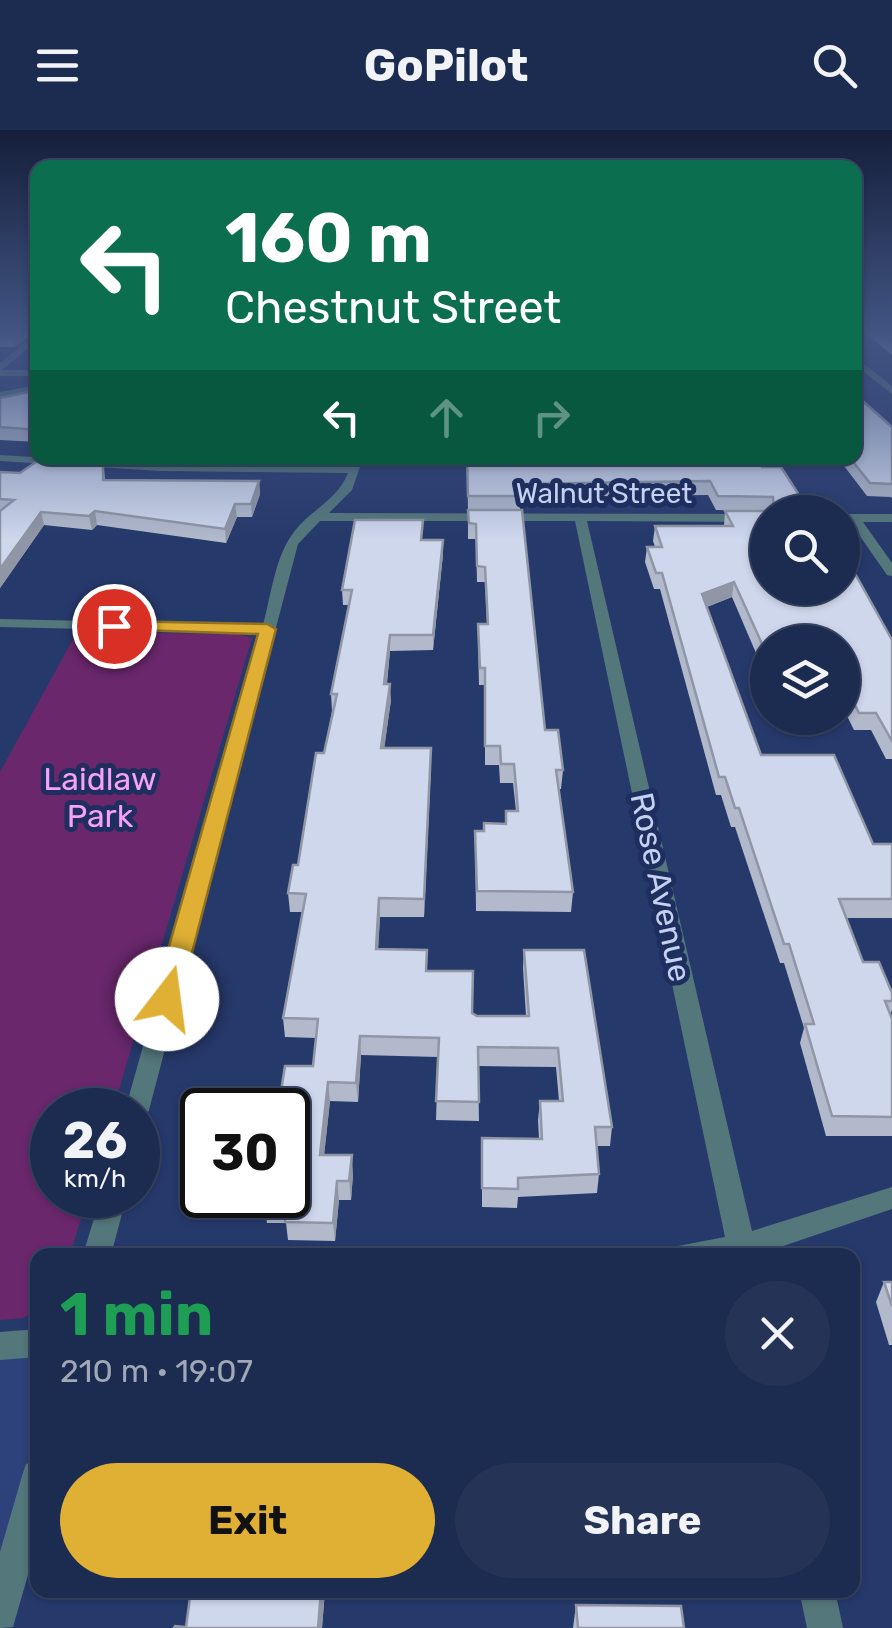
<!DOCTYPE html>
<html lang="en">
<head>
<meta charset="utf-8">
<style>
	body { margin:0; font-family:Rubik,sans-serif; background:#253357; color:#f1f3f6; height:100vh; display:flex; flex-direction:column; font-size:38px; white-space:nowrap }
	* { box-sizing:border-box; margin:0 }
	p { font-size:32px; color:#a0a7b7 }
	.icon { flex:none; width:55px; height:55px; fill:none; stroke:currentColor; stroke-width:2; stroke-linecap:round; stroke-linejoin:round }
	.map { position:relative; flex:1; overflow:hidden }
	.side { position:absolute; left:30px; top:1118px; width:830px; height:350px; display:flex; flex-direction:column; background:#1c2b50; border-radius:20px; box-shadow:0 2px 8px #0004,0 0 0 2px #3a4767 }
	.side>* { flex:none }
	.guide { position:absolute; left:30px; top:30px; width:832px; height:305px; border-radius:20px; box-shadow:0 2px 8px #0004,0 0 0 2px #3a4767; background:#0b6e4f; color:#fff; overflow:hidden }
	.controls { position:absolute; left:750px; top:365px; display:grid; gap:20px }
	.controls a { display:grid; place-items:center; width:110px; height:110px; border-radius:50%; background:#1c2b50; box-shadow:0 2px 8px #0004,0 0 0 2px #3a4767; font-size:50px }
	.speed { position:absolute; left:30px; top:958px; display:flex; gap:20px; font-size:50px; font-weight:700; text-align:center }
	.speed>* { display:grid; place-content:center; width:130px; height:130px; border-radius:50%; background:#1c2b50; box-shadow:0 2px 8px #0004,0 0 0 2px #3a4767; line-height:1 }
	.speed small { font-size:25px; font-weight:400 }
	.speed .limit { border:5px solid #111; border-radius:15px; background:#fff; color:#111 }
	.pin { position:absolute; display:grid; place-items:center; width:85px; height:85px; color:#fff; margin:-42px; border:5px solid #fff; border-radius:50%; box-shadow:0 2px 10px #0007 }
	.me { position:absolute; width:110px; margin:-55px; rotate:15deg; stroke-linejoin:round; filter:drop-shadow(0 0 8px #0008) }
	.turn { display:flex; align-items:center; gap:35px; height:210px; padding:0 30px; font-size:45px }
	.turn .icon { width:130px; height:130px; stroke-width:2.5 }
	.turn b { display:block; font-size:70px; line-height:85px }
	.lanes { display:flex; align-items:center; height:95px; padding:0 30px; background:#0003; justify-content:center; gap:50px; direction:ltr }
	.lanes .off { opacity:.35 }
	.round { display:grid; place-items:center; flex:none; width:105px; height:105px; border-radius:52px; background:#253357 }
	.overview { display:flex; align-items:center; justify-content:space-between; height:170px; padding:0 30px }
	h1 { font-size:60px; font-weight:700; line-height:75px; color:#1e9e55 }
	.primary-button { display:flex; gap:20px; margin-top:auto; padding:20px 30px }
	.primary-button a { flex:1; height:115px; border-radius:60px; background:#dfb034; color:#111; font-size:40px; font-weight:700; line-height:115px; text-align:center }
	.primary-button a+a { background:#253357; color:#f1f3f6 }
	header { display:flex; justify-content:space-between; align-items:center; height:130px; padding:0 30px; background:#1c2b50; font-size:45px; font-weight:700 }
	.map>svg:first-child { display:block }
</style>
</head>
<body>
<header><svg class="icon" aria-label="menu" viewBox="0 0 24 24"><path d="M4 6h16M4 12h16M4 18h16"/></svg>GoPilot<svg class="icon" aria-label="search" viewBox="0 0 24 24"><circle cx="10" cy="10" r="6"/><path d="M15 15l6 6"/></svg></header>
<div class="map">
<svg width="892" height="1498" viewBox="0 0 892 1498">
	<rect width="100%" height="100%" fill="#26396b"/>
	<polygon fill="#2d427a" points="37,1222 37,1307 0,1439 0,1225"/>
	<polygon fill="#6a276c" points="77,502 238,504 252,508 113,980 52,980 52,1065 88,1065 70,1125 38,1125 37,1180 23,1188 0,1190 0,642"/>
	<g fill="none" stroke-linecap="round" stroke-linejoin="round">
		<g fill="#54777c" fill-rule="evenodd">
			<polygon points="38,203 38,210 2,240 38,240 38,246 0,246 0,233"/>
			<polygon points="855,227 892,256 892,264 855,235"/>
			<polygon points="38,255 38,261 0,268 0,262"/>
			<path d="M0 325 161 335 350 337 353 328H363L352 360 329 383 768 384V392L587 391 752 1101 892 1057V1079L757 1125H674L678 1116 725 1107 575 391H320L298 414 149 980 146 987 138 990V980H125L260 503 0 497V489L263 495C271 466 275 426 294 402 311 379 337 371 348 343L161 341 0 331Z"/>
			<polygon points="892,384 892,392 863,392 892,433 892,446 887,445 850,392 842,391 844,384"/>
			<polygon points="101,1065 127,1065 111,1125 83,1125"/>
			<polygon points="38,1199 38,1227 0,1230 0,1202"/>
			<polygon points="38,1330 38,1410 13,1497 0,1498 0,1422 22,1346 26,1334"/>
			<polygon points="799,1460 835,1460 843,1498 807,1498"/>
		</g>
	</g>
	<g fill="#b1b9cb">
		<polygon points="0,201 36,201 14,217 0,217"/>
		<polygon points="863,201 892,201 892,225"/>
		<polygon points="38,260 38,312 0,310 0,268"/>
		<polygon points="892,297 892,368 891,367 867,366 838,328 855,328"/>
		<polygon points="467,328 762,337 892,510 892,629 886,629 871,600 854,600 842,576 842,512 768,512 768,551 732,467 707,477 761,625 873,714 892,714 892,788 847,788 863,832 892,863 892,880 890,885 892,889 892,1006 826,1006 800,913 804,898 784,833 780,833 735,697 731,697 721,665 716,665 660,459 654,459 645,432 647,417 655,417 653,411 655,396 724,396 725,381 771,381 716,380 708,365 520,367 520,380 468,380"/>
		<polygon points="103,329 105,350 259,351 260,364 252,387 237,387 226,413 97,395 92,400 44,395 0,458 0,342 20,343"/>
		<polygon points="468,380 522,380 545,600 563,640 561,659 558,659 573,762 571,782 476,781 475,701 483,701 505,694 506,681 516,681 513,653 500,653 499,635 485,635 485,555 479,555 478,510 487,494 485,452 477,452 476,409 468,409"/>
		<polygon points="423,410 443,410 443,424 433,520 390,521 387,554 391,570 384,618 431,635 424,787 380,787 378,819 427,841 472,883 477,886 526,886 523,838 524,820 612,997 610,1016 597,1016 599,1044 597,1063 518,1067 517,1078 482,1077 482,1008 539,1009 538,990 540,971 559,971 556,937 478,936 479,991 436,990 438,927 361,925 358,972 330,971 324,1025 353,1044 351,1070 339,1070 335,1111 288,1110 286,1093 267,1093 264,1074 313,936 316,908 285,907 283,888 302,782 290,782 288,763 298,735 324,623 332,581 331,564 349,475 343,475 342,460"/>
		<polygon points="884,1152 892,1152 892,1215 889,1215 876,1172"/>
		<polygon points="138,1460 325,1460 322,1498 186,1497 191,1463 140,1464"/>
		<polygon points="576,1475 684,1498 573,1498"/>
	</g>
	<g fill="#9096a5">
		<polygon points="20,201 36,201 14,217 12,207"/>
		<polygon points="259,351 260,364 252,387 251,374"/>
		<polygon points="235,374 237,387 226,413 225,399"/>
		<polygon points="95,381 97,395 92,400 89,386"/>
		<polygon points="41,382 44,395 0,458 0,439"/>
		<polygon points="443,410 443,424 433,520 433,505"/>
		<polygon points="734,452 732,467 700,479 702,464"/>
		<polygon points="390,505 390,521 385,570 384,554"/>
		<polygon points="390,554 391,570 382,635 381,618"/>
		<polygon points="431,618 431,635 424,787 424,769"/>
		<polygon points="379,768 380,787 377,838 376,819"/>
		<polygon points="360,906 361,925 358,972 356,953"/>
		<polygon points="328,952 330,971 322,1044 320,1025"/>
		<polygon points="352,1025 353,1044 351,1070 349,1051"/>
		<polygon points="337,1051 339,1070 335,1111 333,1093"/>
		<polygon points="321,1460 325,1460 322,1498 318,1498"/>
	</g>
	<g fill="#ced7ec" stroke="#9096a5" stroke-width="2.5">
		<polygon points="0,201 20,201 12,207 0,207"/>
		<polygon points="878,201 892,201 892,212"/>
		<polygon points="38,260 38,300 0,297 0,268"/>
		<polygon points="855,264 892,297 892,354 870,353 850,328 855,328"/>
		<polygon points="42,328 103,329 103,350 259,351 251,374 235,374 225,399 95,381 89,386 41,382 0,439 0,381 14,370 0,369 0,342 20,343"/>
		<polygon points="467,328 757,328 762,337 781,337 810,382 768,382 768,458 842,458 842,434 847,440 853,440 892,510 892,611 876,583 859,583 842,550 842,512 768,512 768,527 734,452 702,464 761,625 834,625 873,714 892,714 892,769 839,769 863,832 879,832 892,863 892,871 885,871 892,889 892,987 832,986 805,894 814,894 789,814 784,814 739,678 735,678 725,647 719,647 662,443 656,443 647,417 662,417 655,396 733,396 725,381 771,381 774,378 773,367 718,366 710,351 519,354 520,366 468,366"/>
		<polygon points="468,380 522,380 545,600 558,600 563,640 556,640 573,762 477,761 475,701 484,701 484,693 506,694 506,681 518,681 514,634 501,634 500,616 485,616 485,538 480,538 478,494 488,494 485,437 477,436 476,394 469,393"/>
		<polygon points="355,390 423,390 421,410 443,410 433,505 390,505 384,554 390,554 381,618 431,618 424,769 379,768 376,819 427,820 426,841 473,841 472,883 477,886 529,886 524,820 584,820 612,997 595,997 599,1044 518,1048 518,1059 482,1058 482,1008 542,1009 540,971 563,971 558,918 478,917 479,972 436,971 439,908 360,906 356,953 328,952 320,1025 352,1025 349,1051 337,1051 333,1093 285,1092 288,1074 264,1074 265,1065 288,1065 288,980 278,980 285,936 313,936 318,889 283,888 306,764 288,763 293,735 298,735 316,623 324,623 337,564 331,564 352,460 342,460"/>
		<polygon points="884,1152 892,1152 892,1176"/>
		<polygon points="191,1460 321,1460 318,1498 174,1498 175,1496 186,1497"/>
		<polygon points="576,1475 681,1476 684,1498 578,1498"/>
	</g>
	<linearGradient id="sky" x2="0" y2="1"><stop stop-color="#151f3b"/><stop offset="0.49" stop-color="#415482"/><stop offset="1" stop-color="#415482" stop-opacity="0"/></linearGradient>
	<rect width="892" height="410" fill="url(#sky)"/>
	<polygon fill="#dfb034" stroke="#917222" stroke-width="2.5" points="114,491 267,494 276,499 180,869 176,875 158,875 154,869 258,504 109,499 109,492"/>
	<g text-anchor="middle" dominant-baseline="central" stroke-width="10" stroke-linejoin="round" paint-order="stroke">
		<g font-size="28" fill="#c4d1f0" stroke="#1d2e5f">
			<text x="604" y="363">Walnut Street</text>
		</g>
		<g font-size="32" fill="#f6a1f6" stroke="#1d2e5f">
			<text x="100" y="649">Laidlaw<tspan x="100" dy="37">Park</tspan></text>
		</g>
		<g font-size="32" fill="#c4d1f0" stroke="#1d2e5f">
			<text transform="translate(661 757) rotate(78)">Rose Avenue</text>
		</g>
	</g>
</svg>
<div class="controls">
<a><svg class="icon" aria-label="search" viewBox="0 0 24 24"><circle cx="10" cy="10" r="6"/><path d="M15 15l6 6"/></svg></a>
<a><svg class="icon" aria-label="layers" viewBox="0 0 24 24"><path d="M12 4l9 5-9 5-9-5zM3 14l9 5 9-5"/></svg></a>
</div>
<div class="speed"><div>26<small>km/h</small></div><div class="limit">30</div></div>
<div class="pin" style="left:114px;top:496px;background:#d93025"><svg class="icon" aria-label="arrive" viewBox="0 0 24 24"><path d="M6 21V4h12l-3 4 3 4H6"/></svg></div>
<svg class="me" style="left:167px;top:869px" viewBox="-20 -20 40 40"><circle r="19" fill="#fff"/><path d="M0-13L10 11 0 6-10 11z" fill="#dfb034"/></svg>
<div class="guide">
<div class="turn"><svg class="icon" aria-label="left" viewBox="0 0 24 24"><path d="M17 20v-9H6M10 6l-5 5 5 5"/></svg><div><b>160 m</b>Chestnut Street</div></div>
<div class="lanes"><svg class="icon" aria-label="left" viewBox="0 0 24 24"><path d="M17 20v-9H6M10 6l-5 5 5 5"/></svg><svg class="icon off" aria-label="ahead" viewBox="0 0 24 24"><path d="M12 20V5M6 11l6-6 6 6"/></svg><svg class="icon off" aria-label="right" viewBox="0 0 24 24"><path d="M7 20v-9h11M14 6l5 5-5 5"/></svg></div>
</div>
<section class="side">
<div class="overview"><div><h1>1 min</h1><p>210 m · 19:07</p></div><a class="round"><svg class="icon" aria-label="close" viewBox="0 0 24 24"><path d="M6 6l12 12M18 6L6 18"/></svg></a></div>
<div class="primary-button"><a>Exit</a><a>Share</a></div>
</section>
</div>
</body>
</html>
